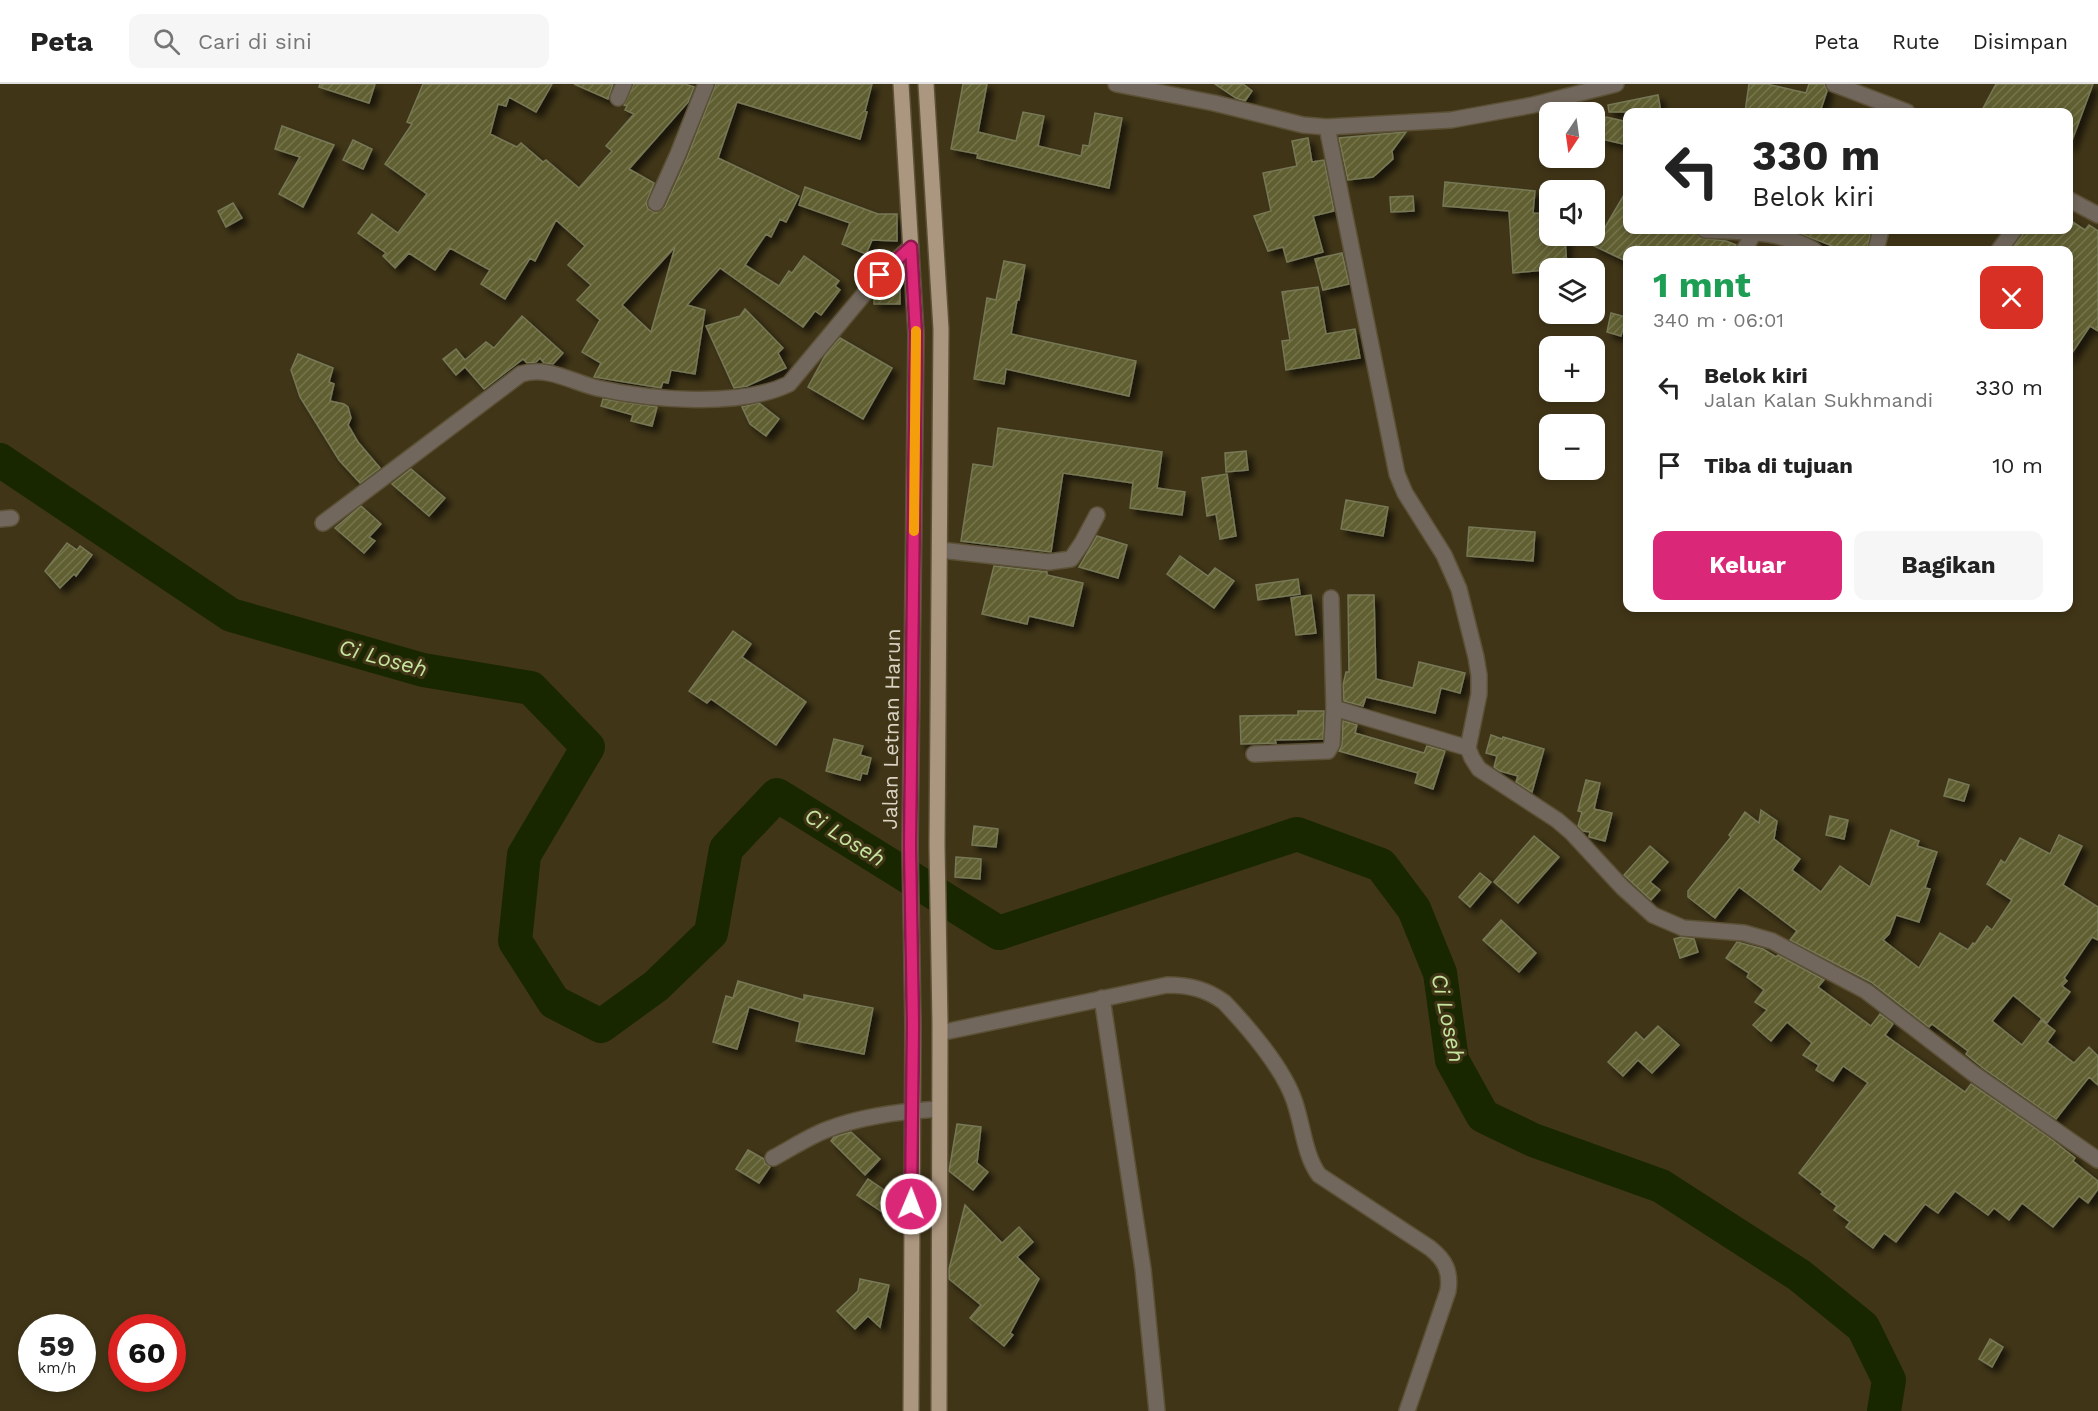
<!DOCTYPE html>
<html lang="id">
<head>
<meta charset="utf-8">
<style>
	body { margin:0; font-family:"Work Sans",sans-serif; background:#f6f6f6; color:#222; height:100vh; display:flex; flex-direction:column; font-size:22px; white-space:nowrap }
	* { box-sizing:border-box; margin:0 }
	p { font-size:20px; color:#767676 }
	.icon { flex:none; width:33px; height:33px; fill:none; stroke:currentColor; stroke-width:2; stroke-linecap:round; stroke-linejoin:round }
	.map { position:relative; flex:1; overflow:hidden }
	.drawer { position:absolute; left:1623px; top:162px; width:450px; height:366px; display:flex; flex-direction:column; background:#fff; border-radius:12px; box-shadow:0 3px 9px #0003 }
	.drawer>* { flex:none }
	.hud { position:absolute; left:1623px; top:24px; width:450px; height:126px; border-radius:12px; box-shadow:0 3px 9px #0003; background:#fff; color:#222; overflow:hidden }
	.needle { width:39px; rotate:193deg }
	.controls { position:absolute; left:1539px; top:18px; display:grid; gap:12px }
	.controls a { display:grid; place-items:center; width:66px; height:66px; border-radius:12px; background:#fff; box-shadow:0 3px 9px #0003; font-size:30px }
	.speed { position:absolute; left:18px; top:1230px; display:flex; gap:12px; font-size:30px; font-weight:700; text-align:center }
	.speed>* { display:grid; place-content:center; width:78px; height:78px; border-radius:50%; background:#fff; box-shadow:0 3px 9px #0003; line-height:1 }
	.speed small { font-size:15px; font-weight:400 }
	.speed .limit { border:9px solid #d22; background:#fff; color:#111 }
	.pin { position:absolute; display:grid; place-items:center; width:51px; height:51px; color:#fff; margin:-26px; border:3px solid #fff; border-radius:50%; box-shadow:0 2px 6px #0007 }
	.me { position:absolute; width:66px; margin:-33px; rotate:1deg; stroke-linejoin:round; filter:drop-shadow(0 0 4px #0008) }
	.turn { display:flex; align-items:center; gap:21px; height:126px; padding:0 30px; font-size:27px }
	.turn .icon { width:78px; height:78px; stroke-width:2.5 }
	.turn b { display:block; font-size:42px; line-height:51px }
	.round { display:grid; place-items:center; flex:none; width:63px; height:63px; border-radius:12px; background:#f6f6f6 }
	.overview { display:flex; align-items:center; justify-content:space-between; height:102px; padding:0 30px }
	h1 { font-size:36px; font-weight:700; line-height:45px; color:#1e9e55 }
	.primary-button { display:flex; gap:12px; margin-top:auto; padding:12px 30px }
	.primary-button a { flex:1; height:69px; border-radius:12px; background:#db2777; color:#fff; font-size:24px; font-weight:700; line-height:69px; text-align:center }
	.primary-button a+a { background:#f6f6f6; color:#222 }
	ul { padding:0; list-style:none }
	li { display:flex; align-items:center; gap:18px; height:78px; padding:0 30px }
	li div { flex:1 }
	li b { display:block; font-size:22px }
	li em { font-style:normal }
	header { display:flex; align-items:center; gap:36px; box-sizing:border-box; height:84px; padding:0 30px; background:#fff; border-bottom:2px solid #e0e0e0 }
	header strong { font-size:28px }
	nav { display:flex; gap:33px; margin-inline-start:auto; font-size:21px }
	.search { width:420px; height:54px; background:#f6f6f6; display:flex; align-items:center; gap:15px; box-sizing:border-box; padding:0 21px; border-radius:12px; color:#767676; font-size:22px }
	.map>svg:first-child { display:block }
</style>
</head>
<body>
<header>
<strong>Peta</strong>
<div class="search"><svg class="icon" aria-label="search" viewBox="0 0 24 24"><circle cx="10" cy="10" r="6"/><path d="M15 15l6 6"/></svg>Cari di sini</div>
<nav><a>Peta</a><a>Rute</a><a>Disimpan</a></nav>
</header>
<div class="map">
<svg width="2098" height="1327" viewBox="0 0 2098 1327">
	<defs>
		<pattern id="building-hatch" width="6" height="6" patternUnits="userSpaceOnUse" patternTransform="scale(1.5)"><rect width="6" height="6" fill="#605f30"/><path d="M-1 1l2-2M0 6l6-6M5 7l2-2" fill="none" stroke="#76754c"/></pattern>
		<filter id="shadow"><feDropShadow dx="5.5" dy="5.5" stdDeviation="3" flood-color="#0009"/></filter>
	</defs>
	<rect width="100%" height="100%" fill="#403517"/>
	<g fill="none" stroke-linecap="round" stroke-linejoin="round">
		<polyline stroke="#182700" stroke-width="34" points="0,376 231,531 423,586 531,604 588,663 524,771 515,857 554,918 601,942 656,902 711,849 726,765 777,711 999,849 1297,750 1381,781 1414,825 1440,889 1452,976 1483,1032 1533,1056 1661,1102 1799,1191 1863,1243 1889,1296 1884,1327"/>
	</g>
	<g fill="url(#building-hatch)" stroke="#777857" stroke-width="1.5" fill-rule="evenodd" filter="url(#shadow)">
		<polygon points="320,0 375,0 369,19 319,3"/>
		<path d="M423 0H552L536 28 509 13 506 22 498 20 490 50 517 63 521 59 543 78 546 76 579 104 612 67 606 62 634 30 625 26 627 22 624 21 634 0H685L694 3 688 18 629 85 654 99 646 119 648 125 656 129 665 123 687 74 716 0H872L865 27 867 28 860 55 737 18 718 74 799 112 786 138 780 135 771 153 766 150 745 181 779 202 789 187 792 189 804 172 839 197 835 202 840 206 821 231 815 227 803 243 720 184 687 221 705 226 695 290 671 286 668 299 663 298 661 304 594 293 601 279 582 268 600 236 577 216 591 201 568 181 585 162 556 136 535 177 530 174 505 215 481 200 490 186 450 164 435 186 409 169 395 184 383 172 386 169 358 149 372 130 398 149 427 110 385 80 412 40 407 38ZM675 163 651 248 622 221Z"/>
		<polygon points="574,0 613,0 608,15"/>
		<polygon points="963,0 987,0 978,48 1016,57 1023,28 1044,32 1038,62 1081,72 1083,61 1089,62 1095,29 1122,34 1109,104 977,74 978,70 951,65"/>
		<polygon points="1215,0 1243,0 1252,7 1245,17 1236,14"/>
		<polygon points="1749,0 1767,0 1806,9 1809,0 1824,0 1827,7 1820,28 1745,28"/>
		<polygon points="1996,0 2093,0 2070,62 2068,61 2068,28 1981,28"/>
		<polygon points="1658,11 1661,28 1609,28 1608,21"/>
		<polygon points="1606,33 1628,38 1628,61 1601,55"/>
		<polygon points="282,42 334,61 303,123 279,110 300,73 275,65"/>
		<polygon points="1406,48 1392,67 1393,75 1373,93 1348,96 1339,54"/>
		<polygon points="1308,54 1312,78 1324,76 1334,127 1313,132 1323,168 1287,178 1283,163 1268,167 1254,132 1271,127 1263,89 1297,82 1292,57"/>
		<polygon points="353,56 372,65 363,85 343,76"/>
		<polygon points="1445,98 1535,107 1533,129 1550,130 1550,152 1565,152 1567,184 1513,189 1509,127 1443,122"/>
		<polygon points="805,103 878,130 897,130 897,157 872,156 866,170 842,160 850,139 799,121"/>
		<polygon points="1628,104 1628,146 1695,146 1700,154 1726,157 1736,161 1734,166 1647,166 1636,161 1633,166 1628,166 1628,178 1594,162"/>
		<polygon points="1413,112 1414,127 1391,128 1390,113"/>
		<polygon points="233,119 242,134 226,143 218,127"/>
		<polygon points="2068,135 2085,146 2089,141 2098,147 2098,247 2090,242 2068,275 2068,166 2011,166 2022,152 2024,146 2068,146"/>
		<polygon points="1791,146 1871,146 1867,166 1843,166"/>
		<polygon points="1342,169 1349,200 1323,206 1315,175"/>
		<polygon points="1004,177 1025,181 1019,216 1017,216 1011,250 1136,277 1129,312 1006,285 1004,300 974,295 987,214 996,216"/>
		<polygon points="900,186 900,220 874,220 874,213"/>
		<polygon points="1318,203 1326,250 1355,245 1360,274 1286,286 1282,257 1290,256 1282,208"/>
		<polygon points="745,225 783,264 778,269 786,284 747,302 734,304 706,242 740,232"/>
		<polygon points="1611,229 1626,233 1621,252 1607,248"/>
		<polygon points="522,232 563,269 553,280 544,279 540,274 536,278 527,279 523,275 484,305 465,283 456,291 443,275 456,265 465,276 486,258 494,264"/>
		<polygon points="840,254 892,284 863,335 808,303 826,270"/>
		<polygon points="298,270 333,284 329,298 334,300 330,317 344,320 348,323 351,334 348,341 358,358 380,384 360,399 339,376 300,313 291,286"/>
		<polygon points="603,315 657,323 652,342 631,337 633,331 601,322"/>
		<polygon points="759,319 779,335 766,352 750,340 742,323"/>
		<polygon points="998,344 1162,368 1157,404 1185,408 1182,431 1130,424 1133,399 1063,389 1051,468 961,457 973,380 993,383"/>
		<polygon points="1246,367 1248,386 1226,388 1225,369"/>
		<polygon points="411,385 445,414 429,432 392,400"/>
		<polygon points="1227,390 1236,452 1220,455 1216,430 1207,432 1202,394"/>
		<polygon points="1346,416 1388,423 1383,452 1341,445"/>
		<polygon points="361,422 381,440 369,453 375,457 364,469 335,444"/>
		<polygon points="1469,443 1535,448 1533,477 1467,472"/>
		<polygon points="1097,452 1127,461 1118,494 1079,483"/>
		<polygon points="67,459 77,466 80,462 92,471 76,492 74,490 60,504 45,487"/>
		<polygon points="1180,472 1208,492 1215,484 1234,497 1214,524 1167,490"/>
		<polygon points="994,482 1047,488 1047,491 1083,499 1073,542 1029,532 1027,540 982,530"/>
		<polygon points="1298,495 1300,510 1258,516 1256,501"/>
		<polygon points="1311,511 1316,549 1296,551 1291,514"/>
		<polygon points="1348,511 1374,511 1376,595 1413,604 1419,578 1465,589 1460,609 1441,604 1435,629 1366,613 1363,622 1344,617 1343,601 1346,588 1349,588"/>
		<polygon points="733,547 751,560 742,573 806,618 776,661 711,615 707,619 689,607"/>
		<polygon points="1298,627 1324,627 1323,655 1275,656 1276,659 1241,660 1240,632 1298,631"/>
		<polygon points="1343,637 1357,641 1355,649 1424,669 1427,662 1445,667 1433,705 1415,699 1418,689 1339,667 1342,661"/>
		<polygon points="1491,651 1502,655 1503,653 1544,665 1532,708 1516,698 1518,692 1500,687 1494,683 1497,672 1486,669"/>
		<polygon points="834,655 863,662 860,671 871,674 867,690 862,689 860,696 826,687"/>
		<polygon points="1949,695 1969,701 1964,717 1944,712"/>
		<polygon points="1586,696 1600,699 1594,725 1612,729 1605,757 1589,753 1590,748 1583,747 1578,742 1582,728 1578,727"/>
		<polygon points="1761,726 1777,737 1774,755 1800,775 1792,786 1821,808 1840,782 1870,803 1891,746 1919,757 1917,762 1937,768 1925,804 1930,805 1919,838 1896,831 1889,850 1883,856 1919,884 1940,849 1968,866 1973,859 1975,860 1987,842 1992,846 2012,816 1987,800 2001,776 2005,779 2020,754 2050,770 2059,751 2082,762 2063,801 2098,823 2098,856 2092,853 2064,894 2067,897 2062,902 2070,908 2047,939 2013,911 1992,937 2022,961 2041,936 2055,947 2047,958 2074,979 2089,963 2098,972 2098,1001 2089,993 2056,1035 1983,984 1966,970 1968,967 1932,940 1929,943 1871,898 1790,856 1797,847 1739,803 1715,834 1688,813 1688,807 1731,753 1729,751 1745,728 1759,739"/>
		<polygon points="1830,732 1848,736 1844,755 1826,751"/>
		<polygon points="974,742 998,745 996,763 972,761"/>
		<polygon points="1534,752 1559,773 1518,819 1494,798"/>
		<polygon points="1650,762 1668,778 1650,798 1660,806 1651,816 1624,791"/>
		<polygon points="956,773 981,775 980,795 955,793"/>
		<polygon points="1480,789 1491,798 1470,823 1459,813"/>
		<polygon points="1501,836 1536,869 1519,888 1483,856"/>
		<polygon points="1681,853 1694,855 1698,868 1680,874 1674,855"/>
		<polygon points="1737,858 1763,865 1776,873 1778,871 1824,896 1818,903 1871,942 1880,930 1893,940 1885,951 1965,1008 1971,1000 2051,1055 2075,1074 2073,1077 2098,1097 2098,1105 2088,1119 2079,1112 2053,1143 2022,1119 2009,1136 1994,1124 1988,1131 1955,1107 1938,1129 1925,1120 1896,1158 1884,1149 1873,1164 1846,1143 1850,1138 1834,1126 1837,1122 1821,1110 1823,1108 1799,1089 1868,999 1843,982 1833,997 1816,986 1819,981 1803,971 1812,959 1787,938 1771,957 1753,941 1767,926 1755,918 1764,906 1747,893 1749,889 1726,874"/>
		<polygon points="738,897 804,916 804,911 873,924 864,970 796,957 800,938 749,923 737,965 713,958 726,912 733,914"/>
		<polygon points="1658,942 1679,961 1652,989 1638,976 1623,992 1608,978 1636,948 1644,956"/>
		<polygon points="957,1040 981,1043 977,1079 988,1088 973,1106 949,1087"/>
		<polygon points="851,1048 880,1075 865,1091 831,1057 834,1053"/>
		<polygon points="748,1066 764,1075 765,1079 770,1083 759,1099 736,1085"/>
		<polygon points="868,1095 899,1116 888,1132 857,1111"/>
		<polygon points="965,1121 1002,1159 1019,1143 1033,1158 1017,1173 1039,1195 1010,1249 1013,1251 1004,1262 970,1234 981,1221 949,1195 949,1185"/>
		<polygon points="860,1195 889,1201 880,1243 868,1232 855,1245 837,1227 858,1207"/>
		<polygon points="1990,1255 2003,1263 1992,1283 1979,1275"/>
	</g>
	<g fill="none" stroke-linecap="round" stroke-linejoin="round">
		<g stroke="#5c5136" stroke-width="18">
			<g id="minor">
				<polyline points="1116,0 1214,19 1303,41 1327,43 1451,36 1533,21 1616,0"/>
				<polyline points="1834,0 1907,28"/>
				<polyline points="618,14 624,0"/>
				<polyline points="1327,43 1397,390 1405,409 1444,471 1459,505 1476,573 1479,591 1479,610 1468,664 1472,674 1479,685 1557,736 1571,748 1622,803 1653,831 1683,844 1744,849 1772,857 1866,907 1974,990 2098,1076"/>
				<polyline points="2068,115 2098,131"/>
				<polyline points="656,119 678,70 706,0"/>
				<path d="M1705 146C1745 148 1778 146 1814 166"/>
				<polyline points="1744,166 1754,149"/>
				<polyline points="1876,166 1881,146"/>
				<polyline points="1999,166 2014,146"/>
				<polyline points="0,435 11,434"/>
				<path d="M323 439 521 290C548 282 572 298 597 304 651 316 739 324 789 300L880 191 911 163"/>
				<polyline points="940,466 1049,478 1071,475 1082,459 1097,431"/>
				<polyline points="1331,514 1334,624 1468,664"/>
				<polyline points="1254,670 1328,667 1332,660 1334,624"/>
				<polyline points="1102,914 1143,1185 1157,1327"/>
				<path d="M940 949 1167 901C1189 901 1206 905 1224 918 1248 943 1283 984 1294 1016 1303 1041 1304 1070 1319 1091L1430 1164C1445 1176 1451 1187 1448 1207L1407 1327"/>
				<path d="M773 1074C790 1065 808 1053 826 1046 861 1032 902 1027 939 1025"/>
			</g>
		</g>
		<g stroke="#5c5136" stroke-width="18">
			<g id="major">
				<polyline points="901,0 916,250 910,762 913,941 911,1327"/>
				<polyline points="926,0 941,245 937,761 940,940 939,1327"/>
			</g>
		</g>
		<use href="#minor" stroke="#71675c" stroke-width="15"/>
		<use href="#major" stroke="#ab967f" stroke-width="15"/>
	</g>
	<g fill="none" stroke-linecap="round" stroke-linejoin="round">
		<g stroke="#8e194d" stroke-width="15">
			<polyline id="route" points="880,191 911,163 916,250 910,762 913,940 911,1120"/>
		</g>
		<use href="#route" stroke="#db2777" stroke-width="10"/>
		<polyline stroke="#f59e0b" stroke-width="10" points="914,447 916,247"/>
	</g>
	<g text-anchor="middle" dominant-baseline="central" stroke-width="6" stroke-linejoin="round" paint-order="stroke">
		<g font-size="21" fill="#dad3c3" stroke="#403517">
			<text transform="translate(891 645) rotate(-89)">Jalan Letnan Harun</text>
		</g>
		<g font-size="22" font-style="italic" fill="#c5e49e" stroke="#403517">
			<text transform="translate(383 574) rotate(15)">Ci Loseh</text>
			<text transform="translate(845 753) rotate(32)">Ci Loseh</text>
			<text transform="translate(1448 934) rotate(78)">Ci Loseh</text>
		</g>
	</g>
</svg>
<div class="controls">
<a><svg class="needle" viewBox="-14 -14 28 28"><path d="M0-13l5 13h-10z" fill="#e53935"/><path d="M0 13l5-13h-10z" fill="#767676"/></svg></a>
<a><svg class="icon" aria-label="sound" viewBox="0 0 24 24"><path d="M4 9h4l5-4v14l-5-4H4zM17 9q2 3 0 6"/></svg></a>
<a><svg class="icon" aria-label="layers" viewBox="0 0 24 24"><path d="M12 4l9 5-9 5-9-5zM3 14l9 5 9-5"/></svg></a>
<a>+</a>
<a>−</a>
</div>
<div class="speed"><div>59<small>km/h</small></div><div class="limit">60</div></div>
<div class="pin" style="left:880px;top:191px;background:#d93025"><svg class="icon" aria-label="arrive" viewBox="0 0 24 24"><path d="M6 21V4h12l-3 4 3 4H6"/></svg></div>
<svg class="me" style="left:911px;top:1120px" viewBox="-20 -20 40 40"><circle r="17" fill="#db2777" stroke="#fff" stroke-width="3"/><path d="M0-11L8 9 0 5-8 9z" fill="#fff"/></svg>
<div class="hud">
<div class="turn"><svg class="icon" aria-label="left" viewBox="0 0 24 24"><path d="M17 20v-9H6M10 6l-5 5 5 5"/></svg><div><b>330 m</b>Belok kiri</div></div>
</div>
<section class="drawer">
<div class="overview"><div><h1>1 mnt</h1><p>340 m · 06:01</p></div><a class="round" style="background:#d93025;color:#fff"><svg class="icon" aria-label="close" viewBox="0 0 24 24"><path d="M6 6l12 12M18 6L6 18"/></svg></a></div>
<ul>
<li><svg class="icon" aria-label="left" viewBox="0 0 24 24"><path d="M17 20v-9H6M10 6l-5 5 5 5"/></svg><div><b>Belok kiri</b><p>Jalan Kalan Sukhmandi</p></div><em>330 m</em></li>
<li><svg class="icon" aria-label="arrive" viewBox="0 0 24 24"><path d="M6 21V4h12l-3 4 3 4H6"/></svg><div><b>Tiba di tujuan</b></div><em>10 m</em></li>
</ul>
<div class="primary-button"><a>Keluar</a><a>Bagikan</a></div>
</section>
</div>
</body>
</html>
